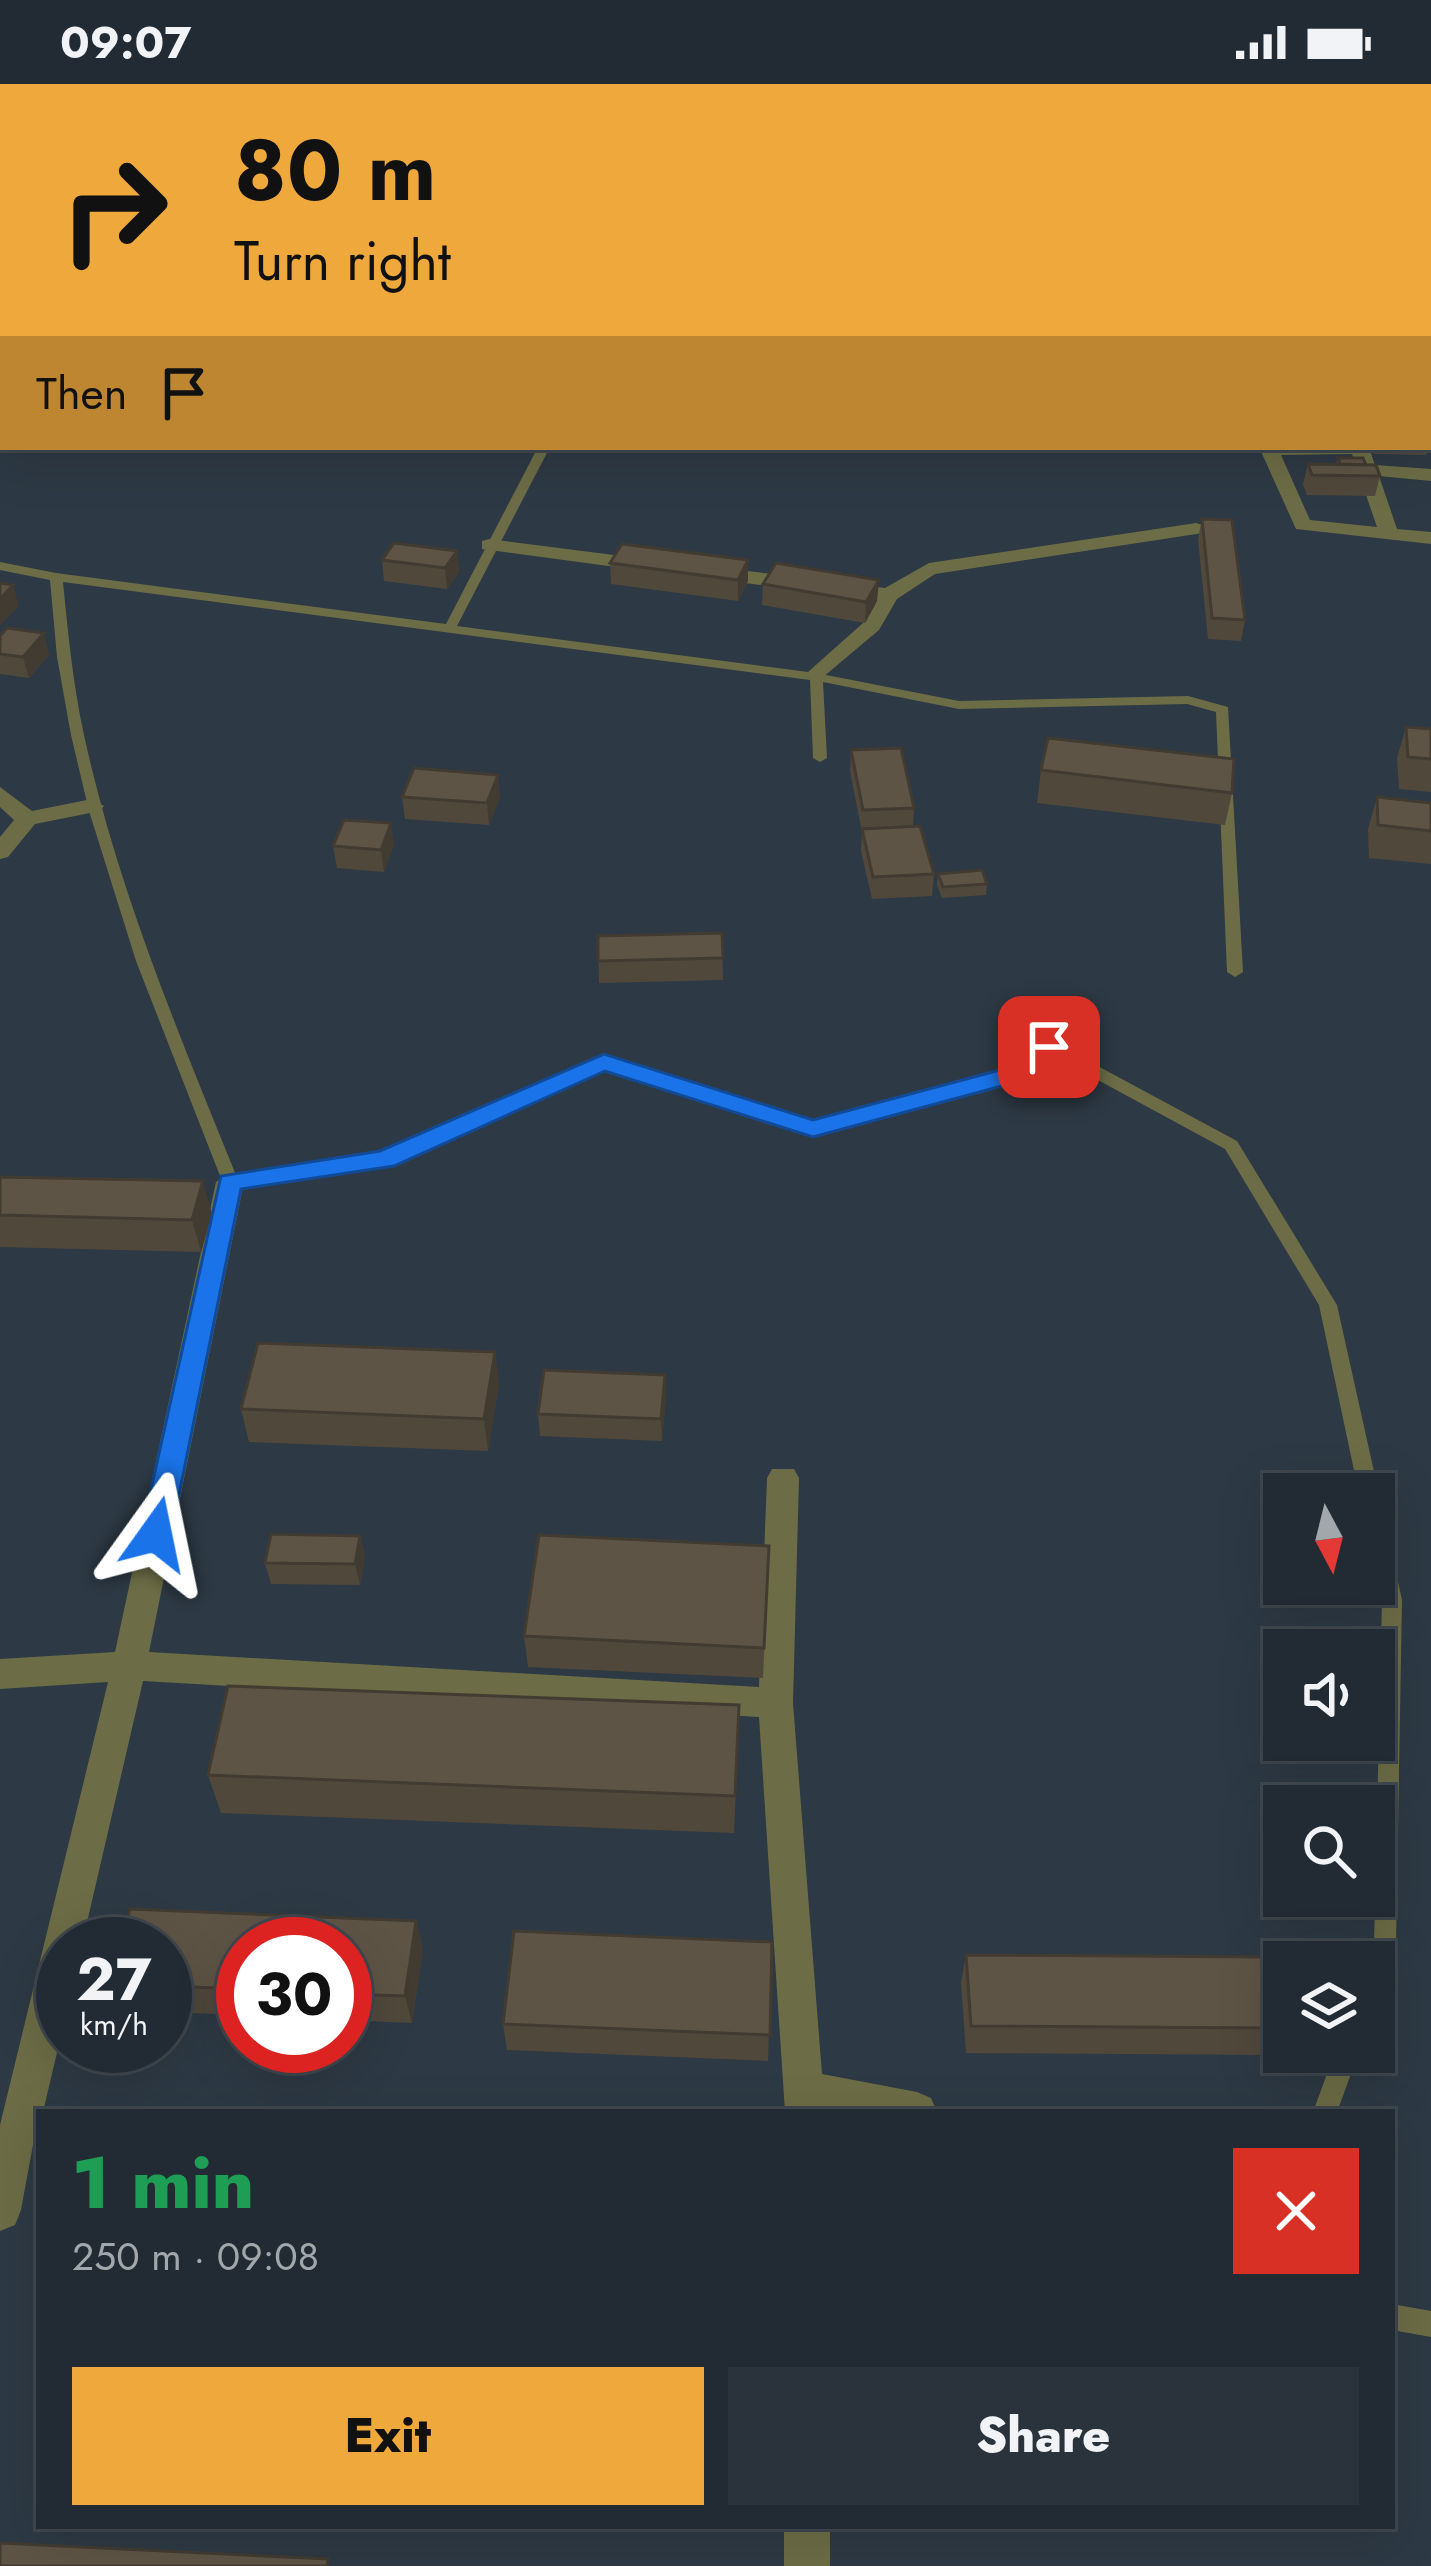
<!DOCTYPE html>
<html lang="en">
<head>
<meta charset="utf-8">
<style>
	body { margin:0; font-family:Jost,sans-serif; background:#2a333b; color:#f1f3f6; height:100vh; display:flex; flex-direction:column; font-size:45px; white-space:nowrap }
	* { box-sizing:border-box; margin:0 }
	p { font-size:39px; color:#a2a7ac }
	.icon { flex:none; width:66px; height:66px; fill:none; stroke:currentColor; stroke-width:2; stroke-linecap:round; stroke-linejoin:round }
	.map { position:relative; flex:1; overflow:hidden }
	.side { position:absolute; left:36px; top:2025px; width:1359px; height:420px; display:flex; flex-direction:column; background:#222b33; border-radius:0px; box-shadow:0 12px 48px #0002,0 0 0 3px #3f474e }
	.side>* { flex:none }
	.top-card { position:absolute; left:0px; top:0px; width:1431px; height:366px; box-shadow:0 12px 48px #0002,0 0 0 3px #3f474e; background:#eea83c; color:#111; overflow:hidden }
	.needle { width:78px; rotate:173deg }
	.fabs { position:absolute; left:1263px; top:1389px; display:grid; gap:24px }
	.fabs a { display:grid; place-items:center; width:132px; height:132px; border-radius:0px; background:#222b33; box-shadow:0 12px 48px #0002,0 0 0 3px #3f474e; font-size:60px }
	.speed { position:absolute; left:36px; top:1833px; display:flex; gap:24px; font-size:60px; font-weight:700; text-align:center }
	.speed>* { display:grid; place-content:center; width:156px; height:156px; border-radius:50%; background:#222b33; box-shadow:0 12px 48px #0002,0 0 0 3px #3f474e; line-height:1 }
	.speed small { font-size:30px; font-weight:400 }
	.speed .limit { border:18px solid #d22; background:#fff; color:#111 }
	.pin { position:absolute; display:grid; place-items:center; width:102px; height:102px; color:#fff; margin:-51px; border-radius:24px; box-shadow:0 6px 18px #0006 }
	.me { position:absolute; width:132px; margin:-66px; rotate:12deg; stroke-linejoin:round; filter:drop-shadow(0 0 9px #0008) }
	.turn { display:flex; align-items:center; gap:42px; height:252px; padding:0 36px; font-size:54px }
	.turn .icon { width:156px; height:156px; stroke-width:2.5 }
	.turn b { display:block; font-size:84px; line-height:102px }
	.then { display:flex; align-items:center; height:114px; padding:0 36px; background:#0003; gap:24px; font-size:45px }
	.round { display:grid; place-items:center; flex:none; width:126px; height:126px; border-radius:0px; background:#2a333b }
	.overview { display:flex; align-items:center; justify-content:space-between; height:204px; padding:0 36px }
	h1 { font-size:72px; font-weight:800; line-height:90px; color:#1e9e55 }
	.action { display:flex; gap:24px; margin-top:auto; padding:24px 36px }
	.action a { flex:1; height:138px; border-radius:0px; background:#eea83c; color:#111; font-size:48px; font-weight:800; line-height:138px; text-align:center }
	.action a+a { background:#2a333b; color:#f1f3f6 }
	.status { display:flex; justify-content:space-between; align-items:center; height:84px; padding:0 60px; background:#222b33; direction:ltr }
	.status svg { height:33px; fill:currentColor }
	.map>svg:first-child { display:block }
</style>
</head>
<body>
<div class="status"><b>09:07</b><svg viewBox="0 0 49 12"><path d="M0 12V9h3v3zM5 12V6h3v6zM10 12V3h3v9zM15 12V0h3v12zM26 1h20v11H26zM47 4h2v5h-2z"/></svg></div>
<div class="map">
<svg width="1431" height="2482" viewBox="0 0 1431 2482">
	<rect width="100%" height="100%" fill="#2d3944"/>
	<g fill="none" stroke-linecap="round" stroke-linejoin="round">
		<g fill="#6c6d46" fill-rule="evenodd">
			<polygon points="452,0 461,0 459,3 450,3"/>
			<path d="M538 363H550L457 542 816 589 959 617 1188 612 1228 623 1243 888 1235 893 1227 888 1216 628 1187 620 959 625 823 598 827 674 820 678 813 674 810 596 63 498C68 549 73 600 84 651 117 803 178 948 236 1091L382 1070 604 973 813 1039 998 989 1043 959H1055L1237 1057 1337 1221 1379 1410 1376 1415 1374 1410H1359L1319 1221 1225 1065 1050 970 1010 997 813 1051 605 984 391 1079 230 1104 224 1102 136 877 89 727 71 651 57 573 50 496 0 486V478L56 489 446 540Z"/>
			<polygon points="1374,1426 1381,1428 1384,1434 1402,1516 1396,1861 1382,1900 1374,1903 1374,1878 1367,1878 1374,1861 1382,1516 1374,1479"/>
			<polygon points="1335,1968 1359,1968 1337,2028 1313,2028"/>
			<polygon points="1392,2220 1431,2227 1431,2253 1392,2246"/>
		</g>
		<g fill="#6c6d46" fill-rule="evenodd">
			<polygon points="793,0 809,0 791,3"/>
			<polygon points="1097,0 1111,0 1112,3 1098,3"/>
			<polygon points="1226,0 1240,0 1241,3 1227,3"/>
			<rect x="1402" y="0" width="14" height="3"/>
			<rect x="1428" y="9" width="3" height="8"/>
			<rect x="1428" y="180" width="3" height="10"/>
			<rect x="1428" y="213" width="3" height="10"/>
			<polygon points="1428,250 1431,251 1428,265"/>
			<rect x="1428" y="312" width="3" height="21"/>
			<path d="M1259 363H1369L1375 381 1431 385V397L1379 392 1397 445 1431 448V460L1296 445ZM1352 370 1377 443 1310 436 1281 371Z"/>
			<polygon points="1196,439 1203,441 1203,449 935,490 897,515 879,546 816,599 805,593 808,588 863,539 876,516 707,494 697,488 707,482 885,504 929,479"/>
			<polygon points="489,455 653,476 663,482 653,488 482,465 482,457"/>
			<polygon points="0,703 32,727 92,715 104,722 100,727 35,740 8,773 0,775 0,753 14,736 0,723"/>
			<polygon points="230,1088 244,1098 149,1568 759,1603 767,1394 772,1385 794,1385 799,1394 793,1619 822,1990 917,2008 931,2014 937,2028 785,2028 759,1633 143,1597 82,1860 63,1860 63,1943 43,2028 39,2028 21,2126 15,2141 0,2147 0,2041 108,1598 0,1605 0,1575 115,1568 216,1098"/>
			<rect x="784" y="2442" width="46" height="40"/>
		</g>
		<polygon fill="#8a8b4b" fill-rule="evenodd" points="636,0 680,0 682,3 638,3"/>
		<g fill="#a0a14d" fill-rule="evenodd">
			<polygon points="303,0 319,0 301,3"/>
			<polygon points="3,233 3,244 0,245 0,234"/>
		</g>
	</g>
	<g fill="#51483c">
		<rect x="1110" y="0" width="74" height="3"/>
		<polygon points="1208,0 1230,0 1230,3 1209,3"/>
		<polygon points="1266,0 1317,1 1316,3 1290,3 1289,1 1289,3 1267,3"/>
		<polygon points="1320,0 1349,0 1349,3 1321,3"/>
		<polygon points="1422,0 1431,0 1431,12 1428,12 1428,3 1423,3"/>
		<polygon points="1428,343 1431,352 1426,371 1374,370 1371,363 1428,363"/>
		<polygon points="1338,374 1366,381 1380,392 1375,412 1307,411 1303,400 1308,380 1336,380"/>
		<polygon points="1202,435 1245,536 1241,557 1208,555 1198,455"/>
		<polygon points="457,467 459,488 447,505 384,497 382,476"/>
		<polygon points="610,479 748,497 738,517 611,500"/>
		<polygon points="763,500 877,517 865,539 762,521"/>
		<polygon points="0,552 49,571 29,594 0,590"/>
		<polygon points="1406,643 1431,645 1431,708 1399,705 1397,674"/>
		<polygon points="851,666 914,724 913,742 934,790 932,812 872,815 861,767 862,748 850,687"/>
		<polygon points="1041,686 1232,709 1225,741 1037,719"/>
		<polygon points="498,691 500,713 489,741 405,735 402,713"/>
		<polygon points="1377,713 1431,719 1431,780 1369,774 1368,745"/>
		<polygon points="394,761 384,788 337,784 333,762"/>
		<polygon points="938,790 987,800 986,811 942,814 937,801"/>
		<polygon points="722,849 723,896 599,899 598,852"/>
		<polygon points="0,1093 212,1130 201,1168 0,1163"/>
		<polygon points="495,1268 499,1300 488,1367 249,1358 241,1325"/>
		<polygon points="665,1291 666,1313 662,1357 540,1352 538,1330"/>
		<polygon points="360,1452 365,1473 360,1501 271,1500 265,1479"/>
		<polygon points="769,1462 763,1594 528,1583 524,1552"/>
		<polygon points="738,1660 734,1749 221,1729 208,1691"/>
		<polygon points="416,1837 423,1865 412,1939 345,1936 345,1860 243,1860 243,1931 165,1928 165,1860"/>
		<polygon points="772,1858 768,1977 507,1966 503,1940"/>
		<polygon points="966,1871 1284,1880 1284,1968 1283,1971 966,1969 961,1898"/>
	</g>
	<g fill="#423b31">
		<polygon points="457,467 459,488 447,505 445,484"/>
		<polygon points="748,476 748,497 738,517 738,496"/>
		<polygon points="879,496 877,517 865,539 866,518"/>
		<polygon points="13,501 19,522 0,542 0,515"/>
		<polygon points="44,549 49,571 29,594 23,573"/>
		<polygon points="498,691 500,713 489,741 487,719"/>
		<polygon points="391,739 394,761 384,788 381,766"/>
		<polygon points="203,1097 212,1130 201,1168 192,1136"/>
		<polygon points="495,1268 499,1300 488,1367 484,1335"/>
		<polygon points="665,1291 666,1313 662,1357 661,1335"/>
		<polygon points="360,1452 365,1473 360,1501 355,1480"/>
		<polygon points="416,1837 423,1865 412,1939 405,1912"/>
	</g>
	<g fill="#5e5446" stroke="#423b31" stroke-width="3">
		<polygon points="1156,0 1184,0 1183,3 1154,3"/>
		<polygon points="1338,374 1363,374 1366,381 1340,380"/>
		<polygon points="1308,380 1376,381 1380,392 1312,391"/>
		<polygon points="1202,435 1232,436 1245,536 1212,534"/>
		<polygon points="394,459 457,467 445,484 382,476"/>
		<polygon points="622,460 748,476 738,496 610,479"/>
		<polygon points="776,479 879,496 866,518 763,500"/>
		<polygon points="0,499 13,501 0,515"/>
		<polygon points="7,544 44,549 23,573 0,570 0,552"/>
		<polygon points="1406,643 1431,645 1431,675 1408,673"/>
		<polygon points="1048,654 1234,675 1232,709 1041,686"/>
		<polygon points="901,664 914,724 863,726 851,666"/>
		<polygon points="414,684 498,691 487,719 402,713"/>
		<polygon points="1377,713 1431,719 1431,747 1378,741"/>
		<polygon points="344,736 391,739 381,766 333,762"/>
		<polygon points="920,742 934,790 873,793 862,745"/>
		<polygon points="982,786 987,800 943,803 938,790"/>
		<polygon points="722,849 723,874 598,877 598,852"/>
		<polygon points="0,1093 203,1097 192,1136 0,1131"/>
		<polygon points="258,1259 495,1268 484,1335 241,1325"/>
		<polygon points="544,1286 665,1291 661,1335 538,1330"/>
		<polygon points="271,1450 360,1452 355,1480 265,1479"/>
		<polygon points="539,1451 769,1462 764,1564 524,1552"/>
		<polygon points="228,1602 739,1621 735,1712 208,1691"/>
		<polygon points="130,1825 416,1837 405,1912 345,1910 345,1860 243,1860 243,1905 165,1902 165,1860 120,1860"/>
		<polygon points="514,1847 772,1858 770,1951 503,1940"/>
		<polygon points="966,1871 1283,1873 1284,1944 971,1942"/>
		<polygon points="0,2459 328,2475 327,2482 0,2482"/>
	</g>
	<polygon fill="#1a73e8" stroke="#114b97" stroke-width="3" points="1049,955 1057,957 1057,969 1013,999 813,1053 605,987 394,1082 241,1105 171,1450 167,1458 146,1458 141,1450 221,1092 380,1067 604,970 813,1036 996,987"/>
</svg>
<div class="fabs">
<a><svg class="needle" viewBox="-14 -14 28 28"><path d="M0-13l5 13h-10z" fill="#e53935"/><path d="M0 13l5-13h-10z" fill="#a2a7ac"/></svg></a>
<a><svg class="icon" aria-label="sound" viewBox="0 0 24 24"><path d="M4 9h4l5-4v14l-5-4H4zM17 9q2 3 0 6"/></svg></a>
<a><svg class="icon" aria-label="search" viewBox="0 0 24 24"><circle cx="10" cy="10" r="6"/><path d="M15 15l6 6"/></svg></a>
<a><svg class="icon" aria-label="layers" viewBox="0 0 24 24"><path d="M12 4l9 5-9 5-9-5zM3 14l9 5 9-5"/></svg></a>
</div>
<div class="speed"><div>27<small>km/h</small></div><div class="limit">30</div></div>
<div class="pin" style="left:1049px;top:963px;background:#d93025"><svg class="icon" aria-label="arrive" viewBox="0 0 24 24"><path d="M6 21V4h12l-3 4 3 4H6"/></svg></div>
<svg class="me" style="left:156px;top:1450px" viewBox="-20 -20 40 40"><path d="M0-17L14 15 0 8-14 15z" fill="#1a73e8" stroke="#fff" stroke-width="4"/></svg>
<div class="top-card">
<div class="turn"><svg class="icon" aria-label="right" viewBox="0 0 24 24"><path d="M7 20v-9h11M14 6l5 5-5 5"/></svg><div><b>80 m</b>Turn right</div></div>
<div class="then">Then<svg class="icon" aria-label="arrive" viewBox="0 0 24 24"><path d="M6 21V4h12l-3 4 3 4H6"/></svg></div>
</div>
<section class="side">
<div class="overview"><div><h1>1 min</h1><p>250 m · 09:08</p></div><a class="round" style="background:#d93025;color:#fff"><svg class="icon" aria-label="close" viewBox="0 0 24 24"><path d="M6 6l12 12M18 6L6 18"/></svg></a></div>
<div class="action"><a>Exit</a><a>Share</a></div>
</section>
</div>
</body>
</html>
